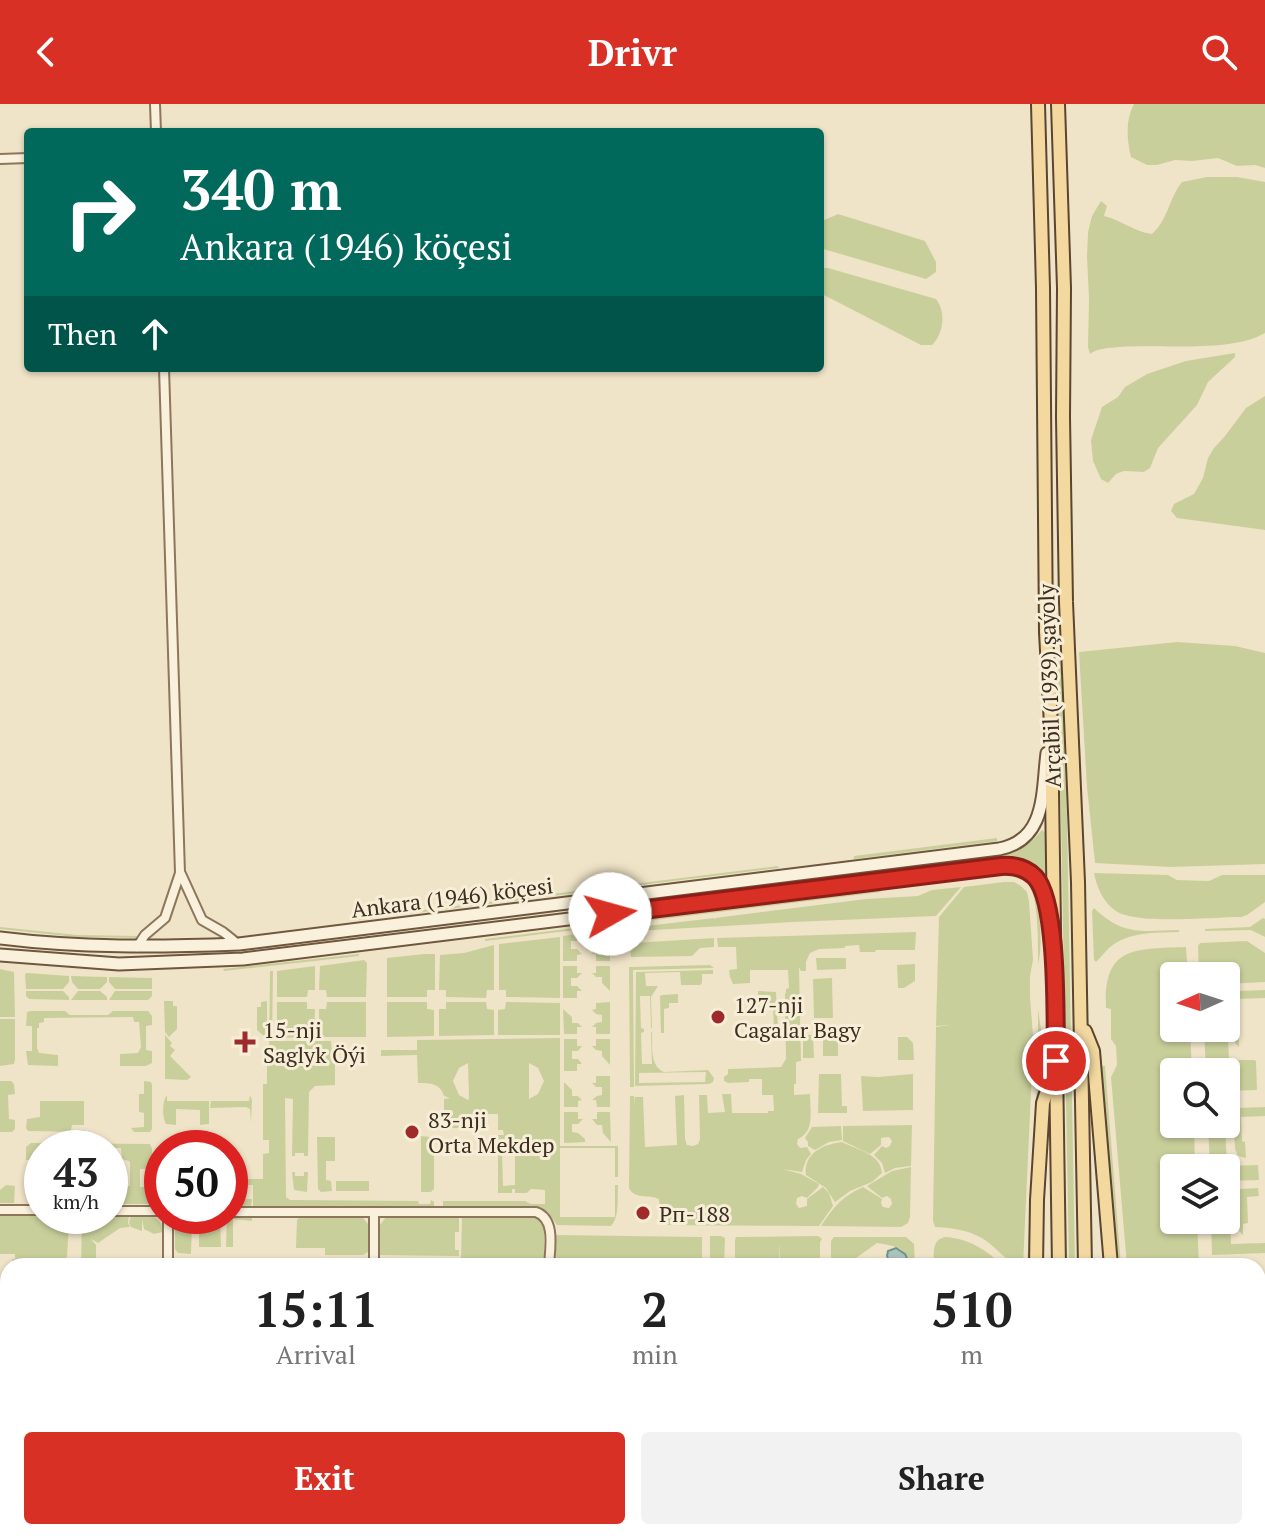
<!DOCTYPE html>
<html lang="en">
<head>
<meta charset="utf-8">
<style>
	body { margin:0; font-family:"PT Serif",serif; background:#f2f2f2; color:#222; height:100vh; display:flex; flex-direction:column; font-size:30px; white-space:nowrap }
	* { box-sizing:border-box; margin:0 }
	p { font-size:26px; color:#767676 }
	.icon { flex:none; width:44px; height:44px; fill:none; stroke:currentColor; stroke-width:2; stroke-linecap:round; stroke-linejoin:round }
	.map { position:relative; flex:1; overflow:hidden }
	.sheet { position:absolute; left:0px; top:1154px; width:1266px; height:282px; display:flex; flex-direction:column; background:#fff; border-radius:24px 24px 0 0; box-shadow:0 2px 6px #0004 }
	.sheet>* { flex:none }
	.hud { position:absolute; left:24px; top:24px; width:800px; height:244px; border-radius:8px; box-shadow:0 2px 6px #0004; background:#00695c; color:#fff; overflow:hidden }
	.needle { width:52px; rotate:267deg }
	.controls { position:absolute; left:1160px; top:858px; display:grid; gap:16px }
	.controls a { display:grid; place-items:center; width:80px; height:80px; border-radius:8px; background:#fff; box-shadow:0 2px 6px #0004; font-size:40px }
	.speed { position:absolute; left:24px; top:1026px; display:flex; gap:16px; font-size:40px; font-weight:700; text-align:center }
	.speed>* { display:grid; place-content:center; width:104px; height:104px; border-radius:50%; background:#fff; box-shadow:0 2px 6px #0004; line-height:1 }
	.speed small { font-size:20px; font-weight:400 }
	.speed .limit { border:12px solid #d22; background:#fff; color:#111 }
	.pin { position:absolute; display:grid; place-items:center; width:68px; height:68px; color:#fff; margin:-34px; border:4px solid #fff; border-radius:50%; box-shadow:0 2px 8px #0007 }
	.me { position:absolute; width:88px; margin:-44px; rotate:83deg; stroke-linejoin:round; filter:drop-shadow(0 0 6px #0008) }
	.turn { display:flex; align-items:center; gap:28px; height:168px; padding:0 24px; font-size:36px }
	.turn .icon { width:104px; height:104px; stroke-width:2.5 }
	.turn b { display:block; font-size:56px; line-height:68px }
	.then { display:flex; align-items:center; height:76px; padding:0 24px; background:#0003; gap:16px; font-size:30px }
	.eta { display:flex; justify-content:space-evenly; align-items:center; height:136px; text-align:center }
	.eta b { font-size:48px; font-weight:800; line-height:56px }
	.button { display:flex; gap:16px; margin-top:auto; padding:16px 24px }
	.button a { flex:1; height:92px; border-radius:8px; background:#d93025; color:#fff; font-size:32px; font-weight:800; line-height:92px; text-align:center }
	.button a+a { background:#f2f2f2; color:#222 }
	header { display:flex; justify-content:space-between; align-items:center; height:104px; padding:0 24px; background:#d93025; color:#fff; font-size:36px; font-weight:800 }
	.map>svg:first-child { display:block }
</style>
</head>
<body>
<header><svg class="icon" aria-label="back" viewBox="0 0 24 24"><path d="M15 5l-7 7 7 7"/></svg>Drivr<svg class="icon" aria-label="search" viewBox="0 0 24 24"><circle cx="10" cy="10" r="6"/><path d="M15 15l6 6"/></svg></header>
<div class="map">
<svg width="1265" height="1435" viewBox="0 0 1265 1435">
	<rect width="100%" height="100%" fill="#f0e4c8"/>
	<g fill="#c9cf9b" fill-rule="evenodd">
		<path d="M1134 0H1265V64L1255 61 1237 62 1218 54 1192 57 1175 56 1157 61H1147L1131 53C1127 36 1125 16 1134 0Z"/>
		<path d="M1207 73H1237L1265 78V229C1231 249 1160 240 1120 243 1109 244 1098 244 1090 250L1088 243 1089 194 1087 153 1088 128 1092 112 1101 97 1107 102 1104 112C1121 116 1135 128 1152 130 1168 116 1169 94 1182 78Z"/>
		<polygon points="838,110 925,137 936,158 936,168 926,175 820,144 820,118"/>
		<path d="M822 164H828L936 195C946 208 944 229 932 241H921L820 189Z"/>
		<polygon points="1235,249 1235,253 1208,278 1197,301 1158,344 1150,364 1144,368 1124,367 1116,370 1108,379 1101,375 1093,357 1091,336 1102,303 1118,293 1125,283 1147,270 1186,257"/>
		<polygon points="1265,292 1265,426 1177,414 1171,407 1174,400 1194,390 1203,374 1208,354 1214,344 1225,332 1246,304"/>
		<polygon points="1177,538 1235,542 1265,549 1265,760 1171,763 1095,759 1087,683 1079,548"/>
		<polygon points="1062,557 1067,712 1075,1162 1069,1162 1061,712 1055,558"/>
		<path d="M1042 726 1046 729V770L1044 772C1032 759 1020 754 1002 755V751C1020 747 1031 740 1042 726Z"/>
		<polygon points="997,734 997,737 854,755 854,752"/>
		<polygon points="778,762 779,764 351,817 351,815"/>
		<path d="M1004 769C1038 768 1038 796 1040 821 1041 835 1041 847 1038 861 1038 844 1039 794 1029 782 1023 774 1014 772 1005 772Z"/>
		<path d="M1094 769 1168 771 1177 776 1209 777 1222 771H1265V798L1247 811 1241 813C1214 813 1136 821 1116 807 1103 798 1097 784 1094 769Z"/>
		<path d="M1004 778H1014L1021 782 1027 788 1029 797 1033 856 1030 872V893L1033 932 1028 938 1027 961 1032 966 1023 1162C1009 1161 997 1144 985 1136 969 1126 954 1124 935 1123L933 1117 936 923 949 921 936 922 939 813 964 783Z"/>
		<polygon points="961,783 936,812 793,818 636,827 626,829 621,834 621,825 714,814 715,816 715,814 866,795 918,792 932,786"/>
		<polygon points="880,786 881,788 485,837 485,835"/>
		<path d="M1094 804C1123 832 1141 827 1179 826V828C1155 829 1129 827 1109 844 1105 848 1100 854 1096 858L1094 856 1092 807Z"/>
		<polygon points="1263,814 1265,815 1265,833 1251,826 1205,827 1205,825 1250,823"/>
		<polygon points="0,823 77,831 138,832 138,834 76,833 0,825"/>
		<polygon points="610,826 610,857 596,857 596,850 591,850 596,845 601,845 602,837 596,837 589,829"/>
		<path d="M916 828 915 846H876L875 848H860L859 841 845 842V844L819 845 810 849 806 858V867H801L799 863 801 957 796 958V980H794V991L810 990C810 1007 815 1028 798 1035L797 1040 800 1044 807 1043 811 1050 806 1056 802 1068 782 1065 801 1070 819 1080 818 1083 807 1094 802 1092 797 1094 796 1100 799 1104 807 1102V1095L823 1083 829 1089 833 1102 819 1122 661 1121 659 1095C648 1090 635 1096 629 1084L630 992H634L635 1000V993H643L645 1043 677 1041 675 992 684 991 685 1035 687 1041 693 1042 698 1040 700 1035 699 991H707L708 1009 725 1008 722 990H731L732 1009H768V1007H774L773 991H762V975H749V978L728 979 724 977V973L728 970V965L781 963 786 955 785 889H786V885L789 884 788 866H750V879L733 880 730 873 729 866 737 865 736 843H718L717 834Z"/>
		<polygon points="584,829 577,837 571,837 571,845 577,845 582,850 577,851 577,857 563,857 563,832"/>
		<polygon points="560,833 560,894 506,893 506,886 499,886 499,840"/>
		<polygon points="714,834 714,843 700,844 692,852 631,853 630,843 633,839"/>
		<polygon points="1247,837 1265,849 1265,878 1226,880 1226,872 1199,872 1198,842 1200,839"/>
		<polygon points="494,841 494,886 487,886 486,894 446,893 446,886 439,886 440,851 464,849"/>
		<path d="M1186 843 1188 872H1174V924H1190L1192 968H1174V1020H1194L1195 1064H1174V1116H1197L1199 1162H1127L1111 973 1117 961 1116 942 1111 935V905L1106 904C1103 841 1136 845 1186 843Z"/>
		<polygon points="359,850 359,852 224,867 223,865"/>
		<polygon points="424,850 435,850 435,886 427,886 427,893 387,893 387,854"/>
		<polygon points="816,854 846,854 846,865 817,866"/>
		<polygon points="364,856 367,859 366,893 327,893 326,886 319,886 320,862"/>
		<polygon points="915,860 915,877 904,884 898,884 897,861"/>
		<polygon points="710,861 714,864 633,866 634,983 630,983 629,863"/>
		<polygon points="315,862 315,886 308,886 307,893 277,893 277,867"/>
		<polygon points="563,862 577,862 577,869 582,869 577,874 571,874 571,882 577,882 582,887 577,887 577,894 563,894"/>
		<polygon points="596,862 610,862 610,887 602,879 602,873 596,873 592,869 596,869"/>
		<polygon points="0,865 14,868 15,913 0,913"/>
		<path d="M713 866V870H702V879L700 881H681L680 868 645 869 646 882H658L651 893 652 924H651L650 892H640L641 924 644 925V928L641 929 642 960H652L651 928H652C653 942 649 961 664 968L708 966 714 974 713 978 709 980 635 982 636 868ZM706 968 705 978 639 979V969Z"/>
		<polygon points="270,867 273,867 272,937 331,937 332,950 335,954 335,981 315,982 309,988 308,1052 304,1052 304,1049 295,1049 295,1052 292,1052 293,995 285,994 286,1093 290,1096 418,1097 419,1100 430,1100 431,1096 434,1098 434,1102 253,1102 253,1081 236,1081 235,1084 232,1085 232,1092 235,1092 236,1095 252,1095 251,1102 230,1101 230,1075 263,1075 263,1050 269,1049 269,1036 263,1036 263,980 267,980 267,953 269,953"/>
		<polygon points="27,869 69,872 69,878 63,885 26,885 25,870"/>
		<polygon points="71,872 107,873 107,878 100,885 78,885 72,878"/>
		<polygon points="109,873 152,874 152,885 115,885 109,878"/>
		<polygon points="832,874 833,914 814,914 813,875"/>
		<polygon points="1265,886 1265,894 1238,895 1239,943 1235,939 1235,890 1238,887"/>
		<polygon points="26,887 63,887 69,893 69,896 29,895 26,892"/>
		<polygon points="78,887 100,887 107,893 107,896 71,896"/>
		<polygon points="115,887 152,887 152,892 148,896 109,896"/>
		<polygon points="758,887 776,888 778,925 774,925 773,901 768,901 767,896 758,897"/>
		<polygon points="678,890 678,899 669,899 669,904 664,905 664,929 661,929 660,892 662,891"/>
		<polygon points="1226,892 1229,956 1254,956 1256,957 1257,986 1226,987 1226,968 1206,968 1204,924 1226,924"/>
		<polygon points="164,897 173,897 173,902 177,902 177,925 169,933 165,928"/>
		<polygon points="267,897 267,935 257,926 257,903 261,903 261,898"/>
		<polygon points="277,898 307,898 307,905 315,905 314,933 277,934"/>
		<polygon points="327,898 366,898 366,933 319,933 319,905 326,905"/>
		<polygon points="387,898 427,898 427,905 434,906 434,932 387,933"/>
		<polygon points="446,898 486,898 487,905 494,906 494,931 439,932 439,905 446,905"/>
		<polygon points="506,898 560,899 560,931 498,931 498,906 505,905"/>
		<polygon points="610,898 610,930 596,930 596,923 592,923 596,919 602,918 602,911 596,910 592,906 596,905 596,899"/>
		<polygon points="563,905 572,913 572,919 578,919 582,923 577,923 577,930 564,930"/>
		<polygon points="1038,905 1041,926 1040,960 1030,1160 1027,1162 1038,960"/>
		<polygon points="31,907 65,907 70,911 108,911 113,907 148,907 152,912 152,921 146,922 146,946 152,947 152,959 146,962 120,962 120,950 138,949 141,943 139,918 134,918 133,913 44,914 44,918 39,919 39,924 37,924 37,944 39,949 58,951 58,962 28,961 26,947 32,947 32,922 26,922 27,908"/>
		<polygon points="0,915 15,915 15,956 14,960 0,962"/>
		<rect x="823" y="930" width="15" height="22"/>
		<polygon points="165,931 172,939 170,942 175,946 170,952 191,973 187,976 165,975"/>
		<polygon points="803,931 813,931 814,954 803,954"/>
		<polygon points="898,933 907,933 913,939 914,956 898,956"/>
		<path d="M560 934V1042H618V1073H615V1044H560V1113H615V1081H618C617 1094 620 1112 611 1122L557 1121 548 1108 535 1102H443V1097H525L531 1100H545V1086L531 1085 527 1089H515V1085H512V1089H498V1031H504L503 1026H498V1010H461V1024H444V995L450 994 444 992C440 979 430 979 418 979L417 951 381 952V946H417V936ZM468 959 469 995 468 996 459 991 453 977 459 964ZM529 959 538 964 544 977 538 990 529 995ZM502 1049H550V1052H515V1081L503 1082Z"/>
		<polygon points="564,935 577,935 577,942 582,942 578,947 572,947 572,955 578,955 582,960 577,960 577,967 564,967"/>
		<polygon points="596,935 610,935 610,961 602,952 602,947 596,946 592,942 596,942"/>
		<polygon points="1101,962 1105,962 1121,1162 1118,1162"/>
		<polygon points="819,970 841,970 842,1002 847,1002 847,1009 818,1009"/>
		<polygon points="913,970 913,1006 863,1007 861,972 878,973"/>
		<polygon points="596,972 610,972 610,1003 597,1003 596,996 592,996 597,992 602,991 602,983 596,983 592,979 596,979"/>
		<polygon points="0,977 11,977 14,980 15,990 8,991 9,1015 15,1016 15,1025 12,1028 0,1028"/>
		<polygon points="144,977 151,978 152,981 152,1025 150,1028 134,1028 131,1024 144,1023 144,1009 139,1008 139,990 144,990"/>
		<polygon points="564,978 572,986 572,992 578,992 582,996 578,997 578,1003 564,1003"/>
		<path d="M167 991V997H209V1020L200 1021V1006L176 1005V1021L166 1020C162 1013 162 997 167 991Z"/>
		<polygon points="250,991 252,996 251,1019 250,1005 246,1003 210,1004 211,997 249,997"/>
		<polygon points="40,997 84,997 84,1021 72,1021 71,1026 85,1026 85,1028 28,1027 26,1024 27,1015 40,1013"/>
		<polygon points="1265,1003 1265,1012 1241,1013 1242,1037 1245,1038 1246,1054 1238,1052 1235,1045 1233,1009 1236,1004"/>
		<polygon points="564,1008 578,1008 578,1015 583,1015 578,1020 572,1020 572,1028 578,1029 585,1035 585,1038 564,1039"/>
		<polygon points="597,1008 610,1008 611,1038 603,1029 602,1021 597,1021 592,1015 597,1015"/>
		<polygon points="1208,1020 1225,1020 1227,1062 1258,1061 1259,1076 1226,1077 1226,1064 1210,1064"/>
		<polygon points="912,1021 911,1062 895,1064 885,1069 882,1059 874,1051 882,1042 886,1044 890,1042 892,1037 889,1033 881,1034 881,1041 870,1050 843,1037 843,1022"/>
		<polygon points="841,1022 842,1036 829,1038 815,1046 808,1042 808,1038 805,1034 812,1023"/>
		<polygon points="421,1032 431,1033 434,1036 434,1085 431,1088 421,1088"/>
		<polygon points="317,1033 335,1033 335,1057 326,1057 326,1076 331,1077 332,1087 321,1088 318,1085"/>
		<path d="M842 1038C858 1046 881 1050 882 1069L872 1078 850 1087 835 1098 826 1084 806 1071C803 1049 824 1040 842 1038Z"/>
		<polygon points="31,1039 150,1040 152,1045 152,1065 140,1065 140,1083 152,1083 152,1097 148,1100 110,1100 110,1082 130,1082 130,1059 129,1057 122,1055 121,1044 42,1044 39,1046 39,1056 26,1056 26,1043"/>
		<path d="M911 1063 910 1113 908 1119 901 1123 821 1122C834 1103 841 1093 863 1083L882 1095 881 1099 883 1103 889 1104 892 1100 891 1095 887 1092 882 1094 867 1082 892 1067Z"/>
		<polygon points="292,1068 295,1068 295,1072 304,1072 304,1068 308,1068 307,1088 294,1086"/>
		<rect x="336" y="1077" width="33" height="10"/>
		<polygon points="6,1081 15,1082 14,1099 0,1099 0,1086"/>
		<polygon points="1258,1084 1259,1092 1247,1093 1248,1119 1243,1120 1243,1131 1238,1126 1237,1088 1240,1085"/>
		<polygon points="1226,1087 1229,1092 1231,1140 1265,1139 1265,1149 1212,1151 1211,1116 1226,1116"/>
		<polygon points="0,1111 64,1113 69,1119 67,1153 60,1157 12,1157 12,1155 15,1155 15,1150 0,1150"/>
		<polygon points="129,1111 128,1119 130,1123 120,1124 98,1139 91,1135 96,1141 96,1160 94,1162 81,1162 82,1114 85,1112"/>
		<path d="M131 1111C146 1111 161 1109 163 1128L154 1130 144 1125 142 1115V1127L131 1123 129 1119Z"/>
		<polygon points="189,1112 192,1117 191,1150 178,1149 175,1145 175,1121 180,1114"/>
		<polygon points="203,1112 218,1112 220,1114 221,1143 199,1143 199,1117"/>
		<polygon points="459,1112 459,1128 455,1128 455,1146 459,1146 459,1152 380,1151 380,1121 386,1113"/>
		<polygon points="462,1112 540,1114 544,1123 544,1162 453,1162 453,1154 461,1154"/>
		<polygon points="227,1113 252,1113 252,1117 233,1115 233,1143 226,1143"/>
		<polygon points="300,1113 363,1114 368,1120 368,1148 363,1151 325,1151 325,1144 296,1144 297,1116"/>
		<polygon points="555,1131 702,1133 702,1162 554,1162"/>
		<polygon points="710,1132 721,1132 725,1134 724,1162 710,1162"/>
		<polygon points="818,1132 822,1135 820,1138 820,1162 780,1162 779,1137 779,1162 735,1162 735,1136 736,1133"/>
		<path d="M834 1133H906L914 1140 915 1162H912C907 1143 894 1142 877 1139L856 1154 853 1162H831V1137Z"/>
		<path d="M945 1133C968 1134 987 1146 1003 1162H934C934 1151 931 1136 945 1133Z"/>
		<polygon points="380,1154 411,1154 411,1158 429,1158 429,1154 433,1154 433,1162 380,1162"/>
		<polygon points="0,1287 3,1293 8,1292 8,1302 4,1308 8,1320 8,1428 34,1428 34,1435 0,1435"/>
		<rect x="114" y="1428" width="47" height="7"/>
		<rect x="172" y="1428" width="53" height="7"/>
		<rect x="289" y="1428" width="112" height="7"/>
		<rect x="481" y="1428" width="61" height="7"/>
		<polygon points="838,1428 1006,1428 1003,1435 563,1435 571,1430 814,1431"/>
		<polygon points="1162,1428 1257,1428 1257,1435 1166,1435"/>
	</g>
	<polygon fill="#a9c4bc" stroke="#6f938a" stroke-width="2" points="896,1144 905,1150 911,1162 900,1162 889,1157 887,1152 888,1147"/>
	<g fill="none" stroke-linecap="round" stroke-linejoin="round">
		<g stroke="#8d765c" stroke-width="12">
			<g id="minor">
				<polyline points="155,0 156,28"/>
				<polyline points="0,55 28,54"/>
				<polyline points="181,770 202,816 223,828 238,840"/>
				<polyline points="137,843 145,831 165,814 180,769 164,264"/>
				<polyline points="0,1106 42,1106"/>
				<polyline points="110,1107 162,1107"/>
				<path d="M230 1108H536C556 1115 550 1144 549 1162"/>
				<polyline points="168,1162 168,1112"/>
				<polyline points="374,1162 374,1108"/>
				<polyline points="0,1238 8,1238"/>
				<polyline points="551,1428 552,1435"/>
				<polyline points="167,1435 167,1428"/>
			</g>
		</g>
		<g stroke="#6f573f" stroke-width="15">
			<g id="secondary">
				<path d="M0 834C80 844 159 843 239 840L999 745C1047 736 1042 687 1047 649"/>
				<path d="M0 851 119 860 243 855 1009 761C1043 766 1045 792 1050 821"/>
			</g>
		</g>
		<g stroke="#5b4430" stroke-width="16">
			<g id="primary">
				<polyline points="1038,0 1043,184 1046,528 1051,621 1059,1162"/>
				<polyline points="1058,0 1064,184 1063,313 1066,498 1078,778 1085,1162"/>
				<polyline points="1085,927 1093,947 1111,1162"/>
				<polyline points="1036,1162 1037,1096 1043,999 1053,968"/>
				<polyline points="1064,1428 1064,1435"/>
				<polyline points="1090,1428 1090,1435"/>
				<polyline points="1136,1428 1136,1435"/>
				<polyline points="1145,1428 1149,1435"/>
				<polyline points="1018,1435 1020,1428"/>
			</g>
		</g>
		<use href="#minor" stroke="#faf1dc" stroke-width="8"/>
		<use href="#secondary" stroke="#faf1dc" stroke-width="11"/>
		<use href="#primary" stroke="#f3d9a0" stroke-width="12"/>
	</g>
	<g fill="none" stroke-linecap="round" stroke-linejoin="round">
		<g stroke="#8d1f18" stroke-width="20">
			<path id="route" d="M610 810 1001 762C1014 761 1026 764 1035 773 1059 799 1055 919 1056 957"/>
		</g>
		<use href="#route" stroke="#d93025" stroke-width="14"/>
	</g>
	<g fill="#9e2a2b" stroke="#f7eed8" stroke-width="3">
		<circle cx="718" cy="913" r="8"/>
		<path d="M241 926h8v8h8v8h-8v8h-8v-8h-8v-8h8z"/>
		<circle cx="412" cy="1028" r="8"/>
		<circle cx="643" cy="1109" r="8"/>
	</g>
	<g text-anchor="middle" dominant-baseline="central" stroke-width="6" stroke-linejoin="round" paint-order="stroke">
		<g font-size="22" fill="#3d2e20" stroke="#f7eed8">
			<text transform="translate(1049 582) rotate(-92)">Arçabil (1939) şaýoly</text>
			<text transform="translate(452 793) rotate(-7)">Ankara (1946) köçesi</text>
		</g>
		<g font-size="22" fill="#3d2e20" stroke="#f7eed8" text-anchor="start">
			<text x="734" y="900">127-nji<tspan x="734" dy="25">Cagalar Bagy</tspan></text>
			<text x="263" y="925">15-nji<tspan x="263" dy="25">Saglyk Öýi</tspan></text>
			<text x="428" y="1015">83-nji<tspan x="428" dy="25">Orta Mekdep</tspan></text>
			<text x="659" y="1109">Рп-188</text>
		</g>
	</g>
</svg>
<div class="controls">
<a><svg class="needle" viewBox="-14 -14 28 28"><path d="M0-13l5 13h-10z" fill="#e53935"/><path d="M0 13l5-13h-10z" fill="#767676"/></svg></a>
<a><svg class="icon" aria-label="search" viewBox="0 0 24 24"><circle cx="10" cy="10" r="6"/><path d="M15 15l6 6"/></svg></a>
<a><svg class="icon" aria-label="layers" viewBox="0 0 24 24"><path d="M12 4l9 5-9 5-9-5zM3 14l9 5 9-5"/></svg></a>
</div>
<div class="speed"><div>43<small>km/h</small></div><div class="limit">50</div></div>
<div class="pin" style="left:1056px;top:957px;background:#d93025"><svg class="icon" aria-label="arrive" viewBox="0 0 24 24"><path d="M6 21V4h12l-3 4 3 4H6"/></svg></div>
<svg class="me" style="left:610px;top:810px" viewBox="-20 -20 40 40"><circle r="19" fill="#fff"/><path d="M0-13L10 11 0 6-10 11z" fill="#d93025"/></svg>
<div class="hud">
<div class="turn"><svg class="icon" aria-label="right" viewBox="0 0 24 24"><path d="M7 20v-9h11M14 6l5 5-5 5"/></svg><div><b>340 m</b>Ankara (1946) köçesi</div></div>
<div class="then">Then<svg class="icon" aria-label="ahead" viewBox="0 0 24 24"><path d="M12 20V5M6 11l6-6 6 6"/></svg></div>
</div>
<section class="sheet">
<div class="eta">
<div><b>15:11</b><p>Arrival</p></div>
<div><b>2</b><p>min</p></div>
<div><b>510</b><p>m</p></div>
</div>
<div class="button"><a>Exit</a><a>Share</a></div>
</section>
</div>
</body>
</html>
